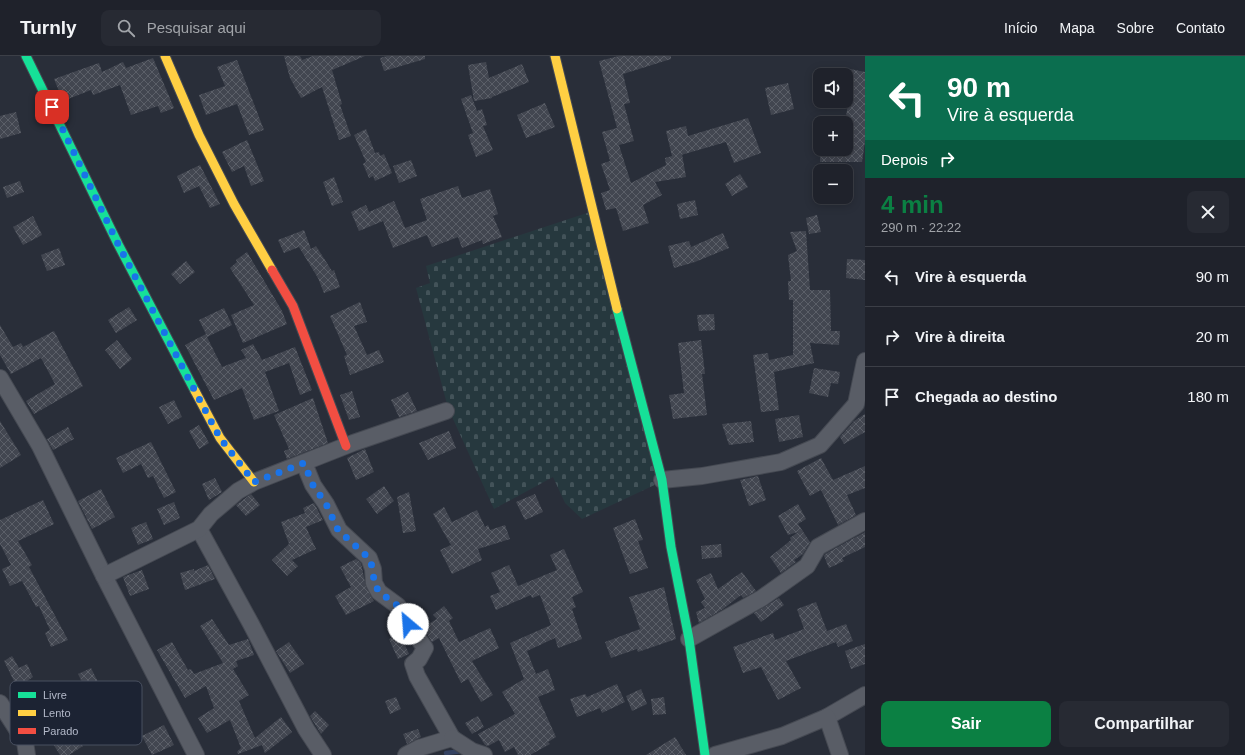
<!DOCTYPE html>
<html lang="pt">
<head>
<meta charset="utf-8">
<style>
	body { margin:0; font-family:Helvetica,sans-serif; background:#272a33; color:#f1f3f6; height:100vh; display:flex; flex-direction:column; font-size:15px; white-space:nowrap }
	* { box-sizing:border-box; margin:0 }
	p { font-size:13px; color:#a1a4a9 }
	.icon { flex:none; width:22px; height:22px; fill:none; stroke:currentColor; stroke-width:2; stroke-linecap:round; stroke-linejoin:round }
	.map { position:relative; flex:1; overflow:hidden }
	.details { display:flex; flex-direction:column; background:#1f222b; width:380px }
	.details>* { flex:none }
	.banner { background:#0b6e4f; color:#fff; overflow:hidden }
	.buttons { position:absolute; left:813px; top:12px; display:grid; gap:8px }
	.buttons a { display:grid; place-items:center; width:40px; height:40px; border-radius:8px; background:#1f222b; box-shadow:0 2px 10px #0003,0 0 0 1px #3c3f47; font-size:20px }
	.pin { position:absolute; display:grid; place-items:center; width:34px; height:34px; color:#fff; margin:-17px; border-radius:8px; box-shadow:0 2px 6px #0006 }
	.me { position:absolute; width:44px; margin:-22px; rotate:333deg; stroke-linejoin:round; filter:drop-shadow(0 0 3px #0008) }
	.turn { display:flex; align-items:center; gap:14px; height:84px; padding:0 16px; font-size:18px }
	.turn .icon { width:52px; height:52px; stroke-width:2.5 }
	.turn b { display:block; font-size:28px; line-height:34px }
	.then { display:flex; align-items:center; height:38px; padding:0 16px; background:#0003; gap:8px; font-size:15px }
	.round { display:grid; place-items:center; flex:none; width:42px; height:42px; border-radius:8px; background:#272a33 }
	.head { display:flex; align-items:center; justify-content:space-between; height:68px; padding:0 16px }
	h1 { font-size:24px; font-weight:800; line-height:30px; color:#0b8043 }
	.button { display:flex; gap:8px; margin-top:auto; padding:8px 16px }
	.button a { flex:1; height:46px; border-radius:8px; background:#0b8043; color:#fff; font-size:16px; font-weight:800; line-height:46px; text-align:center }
	.button a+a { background:#272a33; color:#f1f3f6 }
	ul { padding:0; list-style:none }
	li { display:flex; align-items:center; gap:12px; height:60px; padding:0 16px; border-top:1px solid #3c3f47 }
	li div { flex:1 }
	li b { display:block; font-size:15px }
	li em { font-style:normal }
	header { display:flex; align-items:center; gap:24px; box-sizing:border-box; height:56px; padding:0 20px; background:#1f222b; border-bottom:1px solid #3c3f47 }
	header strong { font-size:19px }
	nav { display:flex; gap:22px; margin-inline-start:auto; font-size:14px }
	.search { width:280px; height:36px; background:#272a33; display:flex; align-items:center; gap:10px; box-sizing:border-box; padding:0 14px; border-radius:8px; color:#a1a4a9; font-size:15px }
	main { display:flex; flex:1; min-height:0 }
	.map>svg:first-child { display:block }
</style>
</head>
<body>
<header>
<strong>Turnly</strong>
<div class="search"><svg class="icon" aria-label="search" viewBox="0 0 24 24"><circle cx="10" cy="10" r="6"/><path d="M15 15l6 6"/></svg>Pesquisar aqui</div>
<nav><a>Início</a><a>Mapa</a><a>Sobre</a><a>Contato</a></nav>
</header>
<main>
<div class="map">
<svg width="865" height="699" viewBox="0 0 865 699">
	<defs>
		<pattern id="cemetery-stones" width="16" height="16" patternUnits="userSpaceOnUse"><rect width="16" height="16" fill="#26383e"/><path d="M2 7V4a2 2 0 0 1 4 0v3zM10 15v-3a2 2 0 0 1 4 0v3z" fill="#435359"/></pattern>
		<pattern id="building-cross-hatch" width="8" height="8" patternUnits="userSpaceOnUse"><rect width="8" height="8" fill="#424650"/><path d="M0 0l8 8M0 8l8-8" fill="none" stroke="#5b5f68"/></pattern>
	</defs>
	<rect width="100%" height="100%" fill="#292e39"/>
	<polygon fill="url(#cemetery-stones)" points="590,156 661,426 582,463 565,447 553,421 494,453 448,352 416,232 430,227 426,210"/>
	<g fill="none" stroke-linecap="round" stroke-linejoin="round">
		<polyline stroke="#354262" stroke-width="4.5" points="446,697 463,695"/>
	</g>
	<g fill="url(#building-cross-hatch)">
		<polygon points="284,0 300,0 302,4 313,0 365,0 332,14 342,48 340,49 351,80 339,84 322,31 301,42 290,22"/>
		<polygon points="387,0 425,0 425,3 384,15 380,2"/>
		<polygon points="619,0 671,0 671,3 623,18 630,47 624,48 634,85 619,89 631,127 666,109 665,102 672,100 666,75 686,70 688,80 748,62 761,97 734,107 726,86 681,99 682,98 686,121 655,126 662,139 643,149 649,167 623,175 616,152 606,154 601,137 610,134 601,108 610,105 602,76 617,72 599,5"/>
		<polygon points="153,2 174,52 161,57 158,50 131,59 120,29 93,39 91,34 63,45 54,23 99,7 102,16 123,6 126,12"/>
		<polygon points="237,4 264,74 249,79 237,48 206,59 199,39 225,30 217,11"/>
		<polygon points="486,6 489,22 522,8 529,26 492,41 492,42 474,45 468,9"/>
		<polygon points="850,13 865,16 865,85 862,106 820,106 820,93 846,93 846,67 845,67 850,35 846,34"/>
		<polygon points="788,27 794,53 771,59 765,32"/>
		<polygon points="471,39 477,55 482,53 487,69 483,70 493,94 476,101 468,79 473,77 461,43"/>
		<polygon points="545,47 555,71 526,82 517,59"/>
		<polygon points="16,56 21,77 0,83 0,60"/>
		<polygon points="366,73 375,97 379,96 380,100 384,98 392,117 375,125 373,120 369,122 363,108 366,106 354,79"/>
		<polygon points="247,84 264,125 251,130 244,110 232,116 222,96"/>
		<polygon points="411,104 417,120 399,127 393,110"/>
		<polygon points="200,109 220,148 210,152 199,130 184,137 177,120"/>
		<polygon points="740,118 748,131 732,140 725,128"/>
		<polygon points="334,121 343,146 332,150 323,126"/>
		<polygon points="20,125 24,136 7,142 3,131"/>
		<polygon points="458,130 462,142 490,133 498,158 493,160 502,181 483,188 482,184 462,192 458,181 432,191 427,179 393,192 383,165 359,175 351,156 366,149 369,156 394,145 405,172 427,164 420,143"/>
		<polygon points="695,144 698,159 680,163 677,148"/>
		<polygon points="817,159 821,176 809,178 806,162"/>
		<polygon points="33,160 42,179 23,189 13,171"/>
		<polygon points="304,174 311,193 316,190 332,215 334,214 340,231 324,237 318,222 299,191 284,197 278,184"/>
		<polygon points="806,175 810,234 830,234 831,275 840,275 839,289 810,287 814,307 774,316 779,354 761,356 753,299 768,297 769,304 793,299 793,244 789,244 788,225 791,225 788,199 797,195 790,176"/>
		<polygon points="723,177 729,192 695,206 674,212 668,190 689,185 691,191"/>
		<polygon points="59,192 65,209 47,215 41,199"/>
		<polygon points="247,196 282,255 287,268 243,287 231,259 254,249 230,212 237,206 236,204"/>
		<polygon points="847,203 865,204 865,224 846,222"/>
		<polygon points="186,205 195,216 180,228 171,218"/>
		<polygon points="360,246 367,266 354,270 367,299 379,294 384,306 350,319 344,300 347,299 330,260"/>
		<polygon points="129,251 137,264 116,277 108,264"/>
		<polygon points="224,252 232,269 207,281 222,311 246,302 241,294 253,288 262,304 295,291 312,334 300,339 289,307 265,316 279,355 254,364 242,332 214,344 185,289 206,278 199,264"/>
		<polygon points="714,258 715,274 699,275 697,259"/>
		<polygon points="0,269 13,291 21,287 23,291 54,275 83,330 34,358 26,345 55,328 41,302 11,318 0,299"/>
		<polygon points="117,284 132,303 120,313 105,294"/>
		<polygon points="701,284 705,318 702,318 707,359 673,363 669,339 684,337 678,287"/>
		<polygon points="814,312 840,316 838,328 831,327 828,341 809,337"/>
		<polygon points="352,335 360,361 349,364 340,339"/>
		<polygon points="408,336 417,355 399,361 391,344"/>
		<polygon points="313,342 328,387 287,403 284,395 289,393 274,359"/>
		<polygon points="174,344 182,361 168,368 159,351"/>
		<polygon points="865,358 865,376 844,388 840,381 854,365"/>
		<polygon points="799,359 803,381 779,386 775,363"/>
		<polygon points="0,365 21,399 0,412"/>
		<polygon points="751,365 754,386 729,389 722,368"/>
		<polygon points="199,369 209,387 199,393 189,375"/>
		<polygon points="68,371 74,383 53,394 47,383"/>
		<polygon points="449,375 456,392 428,404 419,387"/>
		<polygon points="151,386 176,436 164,442 153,420 148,422 141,408 123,417 116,402"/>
		<polygon points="365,393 374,416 356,424 347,402"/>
		<polygon points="821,402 833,424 865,410 865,432 847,439 856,459 838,469 821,434 810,440 797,415"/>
		<polygon points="758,420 766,444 749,450 740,424"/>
		<polygon points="215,422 222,436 209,444 202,428"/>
		<polygon points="384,430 394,445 377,458 366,443"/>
		<polygon points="101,433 115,461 92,473 78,445"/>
		<polygon points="409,436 416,475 403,477 397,441"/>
		<polygon points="251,438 260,449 246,460 236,449"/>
		<polygon points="535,438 543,456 525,464 516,446"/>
		<polygon points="43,444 54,468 18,485 32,509 29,511 68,584 51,591 45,577 50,574 39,550 36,551 22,525 10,530 2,513 11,509 0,488 0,464"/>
		<polygon points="174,446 180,462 164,469 157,453"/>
		<polygon points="314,447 323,464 306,471 316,493 292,504 298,510 287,520 272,504 289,488 281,466 305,457 303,452"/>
		<polygon points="798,448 806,463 798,468 810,486 803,498 794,504 796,506 781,517 770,501 791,484 790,482 798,476 788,479 778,460"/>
		<polygon points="444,451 452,466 477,454 485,471 488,469 490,474 505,469 510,483 478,493 482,504 452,518 440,494 451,489 433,458"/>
		<polygon points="635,463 643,484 638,485 648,512 630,518 613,472"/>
		<polygon points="146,466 153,483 138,489 131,472"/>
		<polygon points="865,476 865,491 842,502 844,505 829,512 824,500 825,498"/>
		<polygon points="721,488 722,501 702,503 701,490"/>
		<polygon points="564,493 583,536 572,541 576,551 572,553 582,583 558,592 555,582 527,595 536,618 548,613 555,634 538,641 556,681 548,686 550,688 530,699 518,699 514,691 505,696 499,684 488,690 485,689 478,678 515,658 502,636 524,623 510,587 551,569 540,539 532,542 531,539 496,554 490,540 500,536 491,517 509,509 518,530 557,514 550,499"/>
		<polygon points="356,503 361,507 366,531 374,545 346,559 335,540 351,531 340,511"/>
		<polygon points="208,509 215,523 185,534 180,517 194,513 194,515"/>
		<polygon points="142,514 149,533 130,540 123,521"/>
		<polygon points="742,516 756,535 743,542 741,539 723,553 699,567 696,556 705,552 701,546 705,543 696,524 711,517 718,533"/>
		<polygon points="664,531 676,583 638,596 637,593 611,602 605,586 640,573 629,541"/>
		<polygon points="779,542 784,549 761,566 754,557"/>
		<polygon points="816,546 827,575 846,568 853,585 838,591 836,586 786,605 801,632 778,644 761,611 743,617 733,591 773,577 775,584 804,573 797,553"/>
		<polygon points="444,550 453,562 449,565 459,586 490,572 499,592 472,605 493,639 481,646 468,623 461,627 439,582 432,586 423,571 437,563 433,559"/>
		<polygon points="212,563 229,589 248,583 254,599 236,605 238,610 233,613 249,639 239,645 255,682 281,661 292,676 265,697 262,689 238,698 237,696 241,692 230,664 207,677 198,662 214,652 206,630 185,642 157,594 172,586 188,614 191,613 194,618 223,607 200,570"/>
		<polygon points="400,578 409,598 398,603 389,583"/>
		<polygon points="289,586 304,608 290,617 276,595"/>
		<polygon points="865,588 865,608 851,613 845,595"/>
		<polygon points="12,600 19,612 27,608 33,621 27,625 45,655 26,666 14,645 22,641 4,605"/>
		<polygon points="91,612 99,628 86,634 78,618"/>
		<polygon points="617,628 625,646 602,657 600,652 577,661 570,643 585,638 587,641"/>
		<polygon points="641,633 647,648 632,655 626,640"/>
		<polygon points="396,641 401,653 390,658 385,645"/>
		<polygon points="664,641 666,658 653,659 651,643"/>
		<polygon points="315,655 329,669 321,678 310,660"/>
		<polygon points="478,660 484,671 472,678 465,667"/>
		<polygon points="164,669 174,689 152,699 142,680"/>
		<polygon points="70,670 83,690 69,699 60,699 50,683"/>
		<polygon points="418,673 421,681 407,688 403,678"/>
		<polygon points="675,681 686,699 646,699"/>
	</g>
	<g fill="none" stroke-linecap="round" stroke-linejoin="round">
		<g stroke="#454952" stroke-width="18">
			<g id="street">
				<polyline points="0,322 40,390 104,520 196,699"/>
				<polyline points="304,407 313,429 326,448 339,474 369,502 373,513 374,527 379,536 398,550 408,568 425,592 419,603 413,608 417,620 452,682 419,692 406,699"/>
				<polyline points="662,424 702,420 781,406 820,389 856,348 865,305"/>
				<polyline points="199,473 251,568 306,673 323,699"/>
				<polyline points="104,520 199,473 211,458 238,435 254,426 353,387 446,355"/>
				<polyline points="689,583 762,542 807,510 818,491 865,465"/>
				<polyline points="0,647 25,686 27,699"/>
				<polyline points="827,661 865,639"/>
				<polyline points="452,682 472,695 484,699"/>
				<polyline points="715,699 782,680 827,661 840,699"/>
			</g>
		</g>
		<g stroke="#454952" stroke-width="11">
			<g id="fast">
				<polyline points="26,0 118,188 195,335"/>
				<polyline points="617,253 662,424 671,491 689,583 705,699"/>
			</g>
		</g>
		<g stroke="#454952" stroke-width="11">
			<g id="slow">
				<polyline points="165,0 199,79 234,148 272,214"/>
				<polyline points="555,0 617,253"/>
				<polyline points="195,335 220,382 254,426"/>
			</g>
		</g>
		<g stroke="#454952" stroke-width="11">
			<polyline id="jam" points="272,214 293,250 346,390"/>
		</g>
		<use href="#street" stroke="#595d66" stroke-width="16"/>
		<use href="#fast" stroke="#16e098" stroke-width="9"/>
		<use href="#slow" stroke="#ffcf43" stroke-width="9"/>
		<use href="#jam" stroke="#f24e42" stroke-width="9"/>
	</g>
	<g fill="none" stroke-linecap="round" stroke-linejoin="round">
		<polyline stroke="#1a73e8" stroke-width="7" stroke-dasharray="0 12.6" points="52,51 118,188 196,337 220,382 254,426 304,407 313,429 326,448 338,474 369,502 373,513 374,527 379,536 398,550 408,568"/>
	</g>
	<rect x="10" y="625" width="132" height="64" rx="6" fill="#1c2333" stroke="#495060" stroke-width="1"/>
	<rect x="18" y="636" width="18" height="6" fill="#16e098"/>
	<rect x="18" y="654" width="18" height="6" fill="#ffcf43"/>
	<rect x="18" y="672" width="18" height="6" fill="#f24e42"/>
	<g font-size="11" fill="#b3b9c9">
		<text x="43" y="643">Livre</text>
		<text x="43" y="661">Lento</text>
		<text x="43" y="679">Parado</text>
	</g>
</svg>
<div class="buttons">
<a><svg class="icon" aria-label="sound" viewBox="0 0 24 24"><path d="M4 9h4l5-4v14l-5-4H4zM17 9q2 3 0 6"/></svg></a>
<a>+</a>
<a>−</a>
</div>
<div class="pin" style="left:52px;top:51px;background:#d93025"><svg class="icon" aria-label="arrive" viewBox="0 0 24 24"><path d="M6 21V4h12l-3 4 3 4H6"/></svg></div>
<svg class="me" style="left:408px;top:568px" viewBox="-20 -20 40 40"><circle r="19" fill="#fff"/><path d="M0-13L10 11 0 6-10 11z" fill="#1a73e8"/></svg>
</div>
<section class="details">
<div class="banner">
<div class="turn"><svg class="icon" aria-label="left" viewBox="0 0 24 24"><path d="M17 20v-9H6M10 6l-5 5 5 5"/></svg><div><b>90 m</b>Vire à esquerda</div></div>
<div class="then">Depois<svg class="icon" aria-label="right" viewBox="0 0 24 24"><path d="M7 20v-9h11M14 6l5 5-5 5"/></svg></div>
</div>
<div class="head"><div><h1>4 min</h1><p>290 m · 22:22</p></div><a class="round"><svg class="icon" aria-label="close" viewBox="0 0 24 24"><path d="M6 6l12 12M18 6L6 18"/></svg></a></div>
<ul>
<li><svg class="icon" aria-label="left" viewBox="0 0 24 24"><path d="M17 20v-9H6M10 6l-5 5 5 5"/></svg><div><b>Vire à esquerda</b></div><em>90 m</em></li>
<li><svg class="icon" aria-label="right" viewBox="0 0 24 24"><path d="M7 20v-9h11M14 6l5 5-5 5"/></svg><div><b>Vire à direita</b></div><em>20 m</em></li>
<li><svg class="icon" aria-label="arrive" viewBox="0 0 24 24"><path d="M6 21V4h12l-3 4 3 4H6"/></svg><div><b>Chegada ao destino</b></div><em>180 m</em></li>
</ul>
<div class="button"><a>Sair</a><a>Compartilhar</a></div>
</section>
</main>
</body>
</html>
